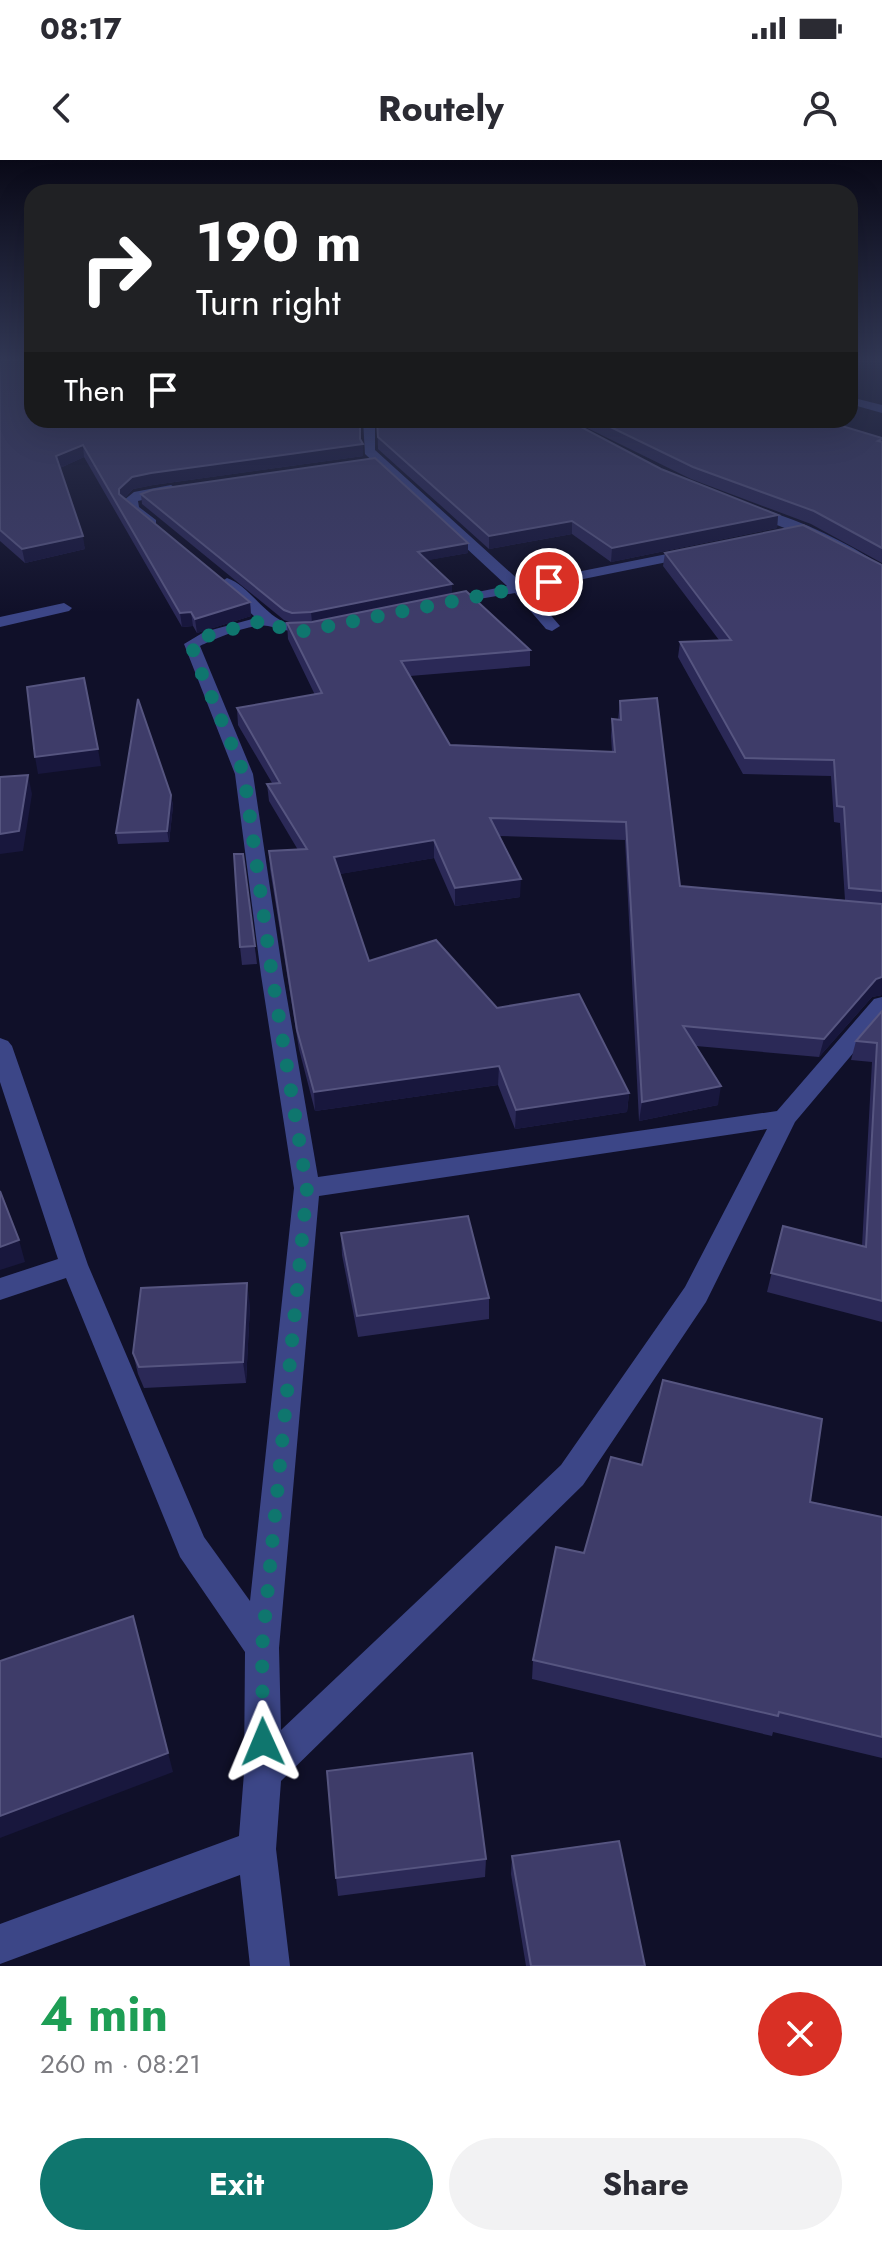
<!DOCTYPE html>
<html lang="en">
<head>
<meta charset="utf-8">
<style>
	body { margin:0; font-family:Jost,sans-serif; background:#f2f2f3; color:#2b2b33; height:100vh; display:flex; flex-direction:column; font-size:30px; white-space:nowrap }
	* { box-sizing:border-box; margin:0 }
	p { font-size:26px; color:#7c7c81 }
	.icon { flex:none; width:44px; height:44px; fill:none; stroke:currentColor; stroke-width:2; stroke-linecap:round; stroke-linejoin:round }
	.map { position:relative; height:1806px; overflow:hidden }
	.sheet { display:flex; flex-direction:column; background:#fff; flex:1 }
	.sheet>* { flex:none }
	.guide { position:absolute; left:24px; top:24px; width:834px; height:244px; border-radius:24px; box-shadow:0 8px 32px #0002; background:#202124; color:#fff; overflow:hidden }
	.pin { position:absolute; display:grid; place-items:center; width:68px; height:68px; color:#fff; margin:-34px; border:4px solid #fff; border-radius:50%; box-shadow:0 2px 8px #0007 }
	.me { position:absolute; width:88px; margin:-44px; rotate:359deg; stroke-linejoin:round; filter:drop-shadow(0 0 6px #0008) }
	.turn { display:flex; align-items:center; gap:28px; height:168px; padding:0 40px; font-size:36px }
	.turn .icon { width:104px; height:104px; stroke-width:2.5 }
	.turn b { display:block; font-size:56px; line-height:68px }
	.then { display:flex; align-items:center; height:76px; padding:0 40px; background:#0003; gap:16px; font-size:30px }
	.round { display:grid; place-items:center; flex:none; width:84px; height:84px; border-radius:42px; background:#f2f2f3 }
	.overview { display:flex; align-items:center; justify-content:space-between; height:136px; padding:0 40px }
	h1 { font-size:48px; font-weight:700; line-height:60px; color:#1e9e55 }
	.cta { display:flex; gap:16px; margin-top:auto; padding:16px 40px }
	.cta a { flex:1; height:92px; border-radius:48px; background:#0f766e; color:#fff; font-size:32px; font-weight:700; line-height:92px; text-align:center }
	.cta a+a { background:#f2f2f3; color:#2b2b33 }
	.status { display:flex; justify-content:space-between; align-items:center; height:56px; padding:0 40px; background:#fff; direction:ltr }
	.status svg { height:22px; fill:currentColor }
	header { display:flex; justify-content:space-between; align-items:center; height:104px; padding:0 40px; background:#fff; font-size:36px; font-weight:700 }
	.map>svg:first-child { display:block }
</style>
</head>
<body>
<div class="status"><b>08:17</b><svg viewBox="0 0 49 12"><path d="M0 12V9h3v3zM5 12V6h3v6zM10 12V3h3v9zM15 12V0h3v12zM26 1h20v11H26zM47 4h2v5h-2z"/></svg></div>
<header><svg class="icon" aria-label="back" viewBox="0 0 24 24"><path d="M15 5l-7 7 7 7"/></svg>Routely<svg class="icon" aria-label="person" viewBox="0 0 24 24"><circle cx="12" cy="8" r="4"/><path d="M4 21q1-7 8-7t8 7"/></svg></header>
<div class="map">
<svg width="882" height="1806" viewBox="0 0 882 1806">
	<rect width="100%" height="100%" fill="#101029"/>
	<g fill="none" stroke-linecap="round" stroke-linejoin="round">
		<g fill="#3c4687" fill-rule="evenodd">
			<polygon points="850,237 882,245 882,253 850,244"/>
			<polygon points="363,260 375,260 375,290 522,423 697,388 704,392 697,396 529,430 560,466 552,471 546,469 515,433 438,446 438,440 507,426 365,294"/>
			<polygon points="171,325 178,329 176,332 138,341 139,347 156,360 156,366 146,366 128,352 124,340 134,332"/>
			<path d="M748 345C795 358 842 379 882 406V417L813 379 743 352 741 349Z"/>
			<path d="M227 418C249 426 262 452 284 462 298 468 317 459 328 468L326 471C304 476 289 471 268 466 255 462 214 479 200 486L253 614 283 815 318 1017 777 951 874 839 882 837V859L795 962 706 1142 583 1325 281 1621 276 1689 290 1806H250L240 1715 0 1804V1764L239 1676 244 1613 245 1492 180 1397 66 1118 0 1140V1118L58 1099 0 922V878L8 881 12 886 88 1105 204 1377 250 1441 294 1028 261 815 235 614 184 484 204 472 256 458 222 426 219 423ZM767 969 685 1127 561 1305 281 1570 279 1488 319 1036Z"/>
			<polygon points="64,443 72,448 69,451 0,467 0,457"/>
		</g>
	</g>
	<g fill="#2b2957">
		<polygon points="0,200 360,280 363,296 153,325 133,329 125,338 250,442 251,456 197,473 193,466 182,467 84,297 60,308 85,389 25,403 0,381"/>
		<polygon points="377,260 661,309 778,355 777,368 611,402 572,374 489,389 378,289"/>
		<polygon points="571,260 822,260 882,278 882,403 811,364 691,319"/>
		<polygon points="141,334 468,393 427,400 452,434 530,490 530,506 410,516 450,585 612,592 611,576 612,559 618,560 620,541 680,726 845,740 840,663 834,662 831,616 743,614 678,497 680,482 719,480 663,406 665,393 882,405 882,835 872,837 819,897 696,886 718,945 639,961 625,680 499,676 520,737 455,746 434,698 339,714 369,801 497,848 629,933 627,952 515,969 498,925 315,951 299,889 270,709 269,691 298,690 269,641 267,624 272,623 238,565 237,548 315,535 288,479 287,463 292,463 284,460 142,344"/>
		<polygon points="171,635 173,646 169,682 118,684 116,673"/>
		<polygon points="243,694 257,804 242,805 240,787"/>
		<polygon points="882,851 882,1162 767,1132 783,1066 862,1086 872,902 851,900 856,881"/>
		<polygon points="341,1073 489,1138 489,1159 358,1177 342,1095"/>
		<polygon points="250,1145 246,1223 144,1228 138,1214 133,1193"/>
		<polygon points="642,1305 882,1357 882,1598 773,1572 772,1576 532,1519 533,1500 584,1393"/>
		<polygon points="512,1696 645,1806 526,1806 511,1714"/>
		<polygon points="486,1699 485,1717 338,1736 336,1718"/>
	</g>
	<g fill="#18173d">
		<polygon points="363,284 363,296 153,325 133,329 121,342 119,329 132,317 151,313"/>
		<polygon points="83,285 84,297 58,309 56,296"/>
		<polygon points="778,355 777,368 611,402 612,388"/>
		<polygon points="572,361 572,374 489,389 489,376"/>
		<polygon points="83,376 85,389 25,403 22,389"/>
		<polygon points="468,383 468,393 418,402 418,392"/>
		<polygon points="452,424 452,434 312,462 311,452"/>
		<polygon points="250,442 251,456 197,473 195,459"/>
		<polygon points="191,452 193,466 182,467 180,453"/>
		<polygon points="98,589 101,606 38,614 35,597"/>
		<polygon points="28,615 32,634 23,691 0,694 0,674"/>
		<polygon points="171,635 173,646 169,682 167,671"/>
		<polygon points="434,680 434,698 335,715 334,697"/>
		<polygon points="521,719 520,737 455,746 455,728"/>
		<polygon points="882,817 882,835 872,837 819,897 824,879 876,819"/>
		<polygon points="499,906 498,925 315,951 314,932"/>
		<polygon points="721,926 718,945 639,961 642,942"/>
		<polygon points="629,933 627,952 515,969 516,950"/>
		<polygon points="19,1080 25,1102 0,1110 0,1087"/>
		<polygon points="247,1123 250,1145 246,1223 243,1202"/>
		<polygon points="133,1456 173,1612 0,1678 0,1656"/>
	</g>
	<g fill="#3e3c69" stroke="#565580" stroke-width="2">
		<polygon points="0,200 32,200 32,260 360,260 360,279 363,284 151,313 132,317 119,329 119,334 250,442 195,459 191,452 180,453 83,285 56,296 83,376 22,389 0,370"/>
		<polygon points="377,260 568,260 661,309 778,355 612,388 572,361 489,376 378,277"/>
		<polygon points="596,260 822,260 882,278 882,279 878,281 882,282 882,388 814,351 693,307"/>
		<polygon points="375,298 468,383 418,392 452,424 311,452 292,453 284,450 141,334 152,330"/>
		<polygon points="803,365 882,405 882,731 849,728 844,647 837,646 834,600 745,598 680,482 731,480 665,393"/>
		<polygon points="466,431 530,490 401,501 450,585 615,592 612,559 621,560 620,541 657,538 680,726 882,744 882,817 876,819 824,879 683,866 721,926 642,942 626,662 490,658 521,719 455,728 434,680 334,697 369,801 436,780 497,848 579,834 629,933 516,950 499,906 314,932 297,870 269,691 307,689 267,624 280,623 237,548 322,533 287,463 312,462"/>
		<polygon points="84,518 98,589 35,597 27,527"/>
		<polygon points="138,539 171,635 167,671 116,673"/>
		<polygon points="28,615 19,671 0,674 0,617"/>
		<polygon points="234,694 243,694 255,786 240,787"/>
		<polygon points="882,851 882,1141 771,1113 783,1066 866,1087 877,883 856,881"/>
		<polygon points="0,1031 19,1080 0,1087"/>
		<polygon points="468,1056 489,1138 357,1156 341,1073"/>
		<polygon points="247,1123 243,1202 139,1207 133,1193 141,1128"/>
		<polygon points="663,1220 822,1259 810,1342 882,1357 882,1577 779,1552 778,1556 533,1500 556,1387 584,1393 611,1297 642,1305"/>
		<polygon points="133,1456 168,1593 0,1656 0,1501"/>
		<polygon points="472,1593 486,1699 336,1718 327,1611"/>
		<polygon points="619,1681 645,1806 531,1806 512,1696"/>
	</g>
	<linearGradient id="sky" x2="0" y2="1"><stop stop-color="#090917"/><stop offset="0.44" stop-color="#313754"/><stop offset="1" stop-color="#313754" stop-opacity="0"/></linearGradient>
	<rect width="882" height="453" fill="url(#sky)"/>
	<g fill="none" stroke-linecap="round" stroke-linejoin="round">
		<polyline stroke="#0f766e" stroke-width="14" stroke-dasharray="0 25.2" points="263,1582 262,1488 307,1028 272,815 244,614 194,495 192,484 210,475 269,459 282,469 299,472 549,422"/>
	</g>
</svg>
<div class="pin" style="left:549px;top:422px;background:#d93025"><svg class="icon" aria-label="arrive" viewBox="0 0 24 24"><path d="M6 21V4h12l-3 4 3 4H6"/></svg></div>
<svg class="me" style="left:263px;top:1582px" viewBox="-20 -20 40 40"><path d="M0-17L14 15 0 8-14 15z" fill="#0f766e" stroke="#fff" stroke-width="4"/></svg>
<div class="guide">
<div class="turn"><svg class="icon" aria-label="right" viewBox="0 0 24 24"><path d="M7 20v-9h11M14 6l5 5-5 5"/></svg><div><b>190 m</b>Turn right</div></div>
<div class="then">Then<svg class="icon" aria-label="arrive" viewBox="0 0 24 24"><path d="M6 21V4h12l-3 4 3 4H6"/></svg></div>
</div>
</div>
<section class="sheet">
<div class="overview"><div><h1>4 min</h1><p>260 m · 08:21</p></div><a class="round" style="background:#d93025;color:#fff"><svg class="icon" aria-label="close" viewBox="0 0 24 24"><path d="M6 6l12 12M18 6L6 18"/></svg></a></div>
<div class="cta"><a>Exit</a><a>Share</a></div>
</section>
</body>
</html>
